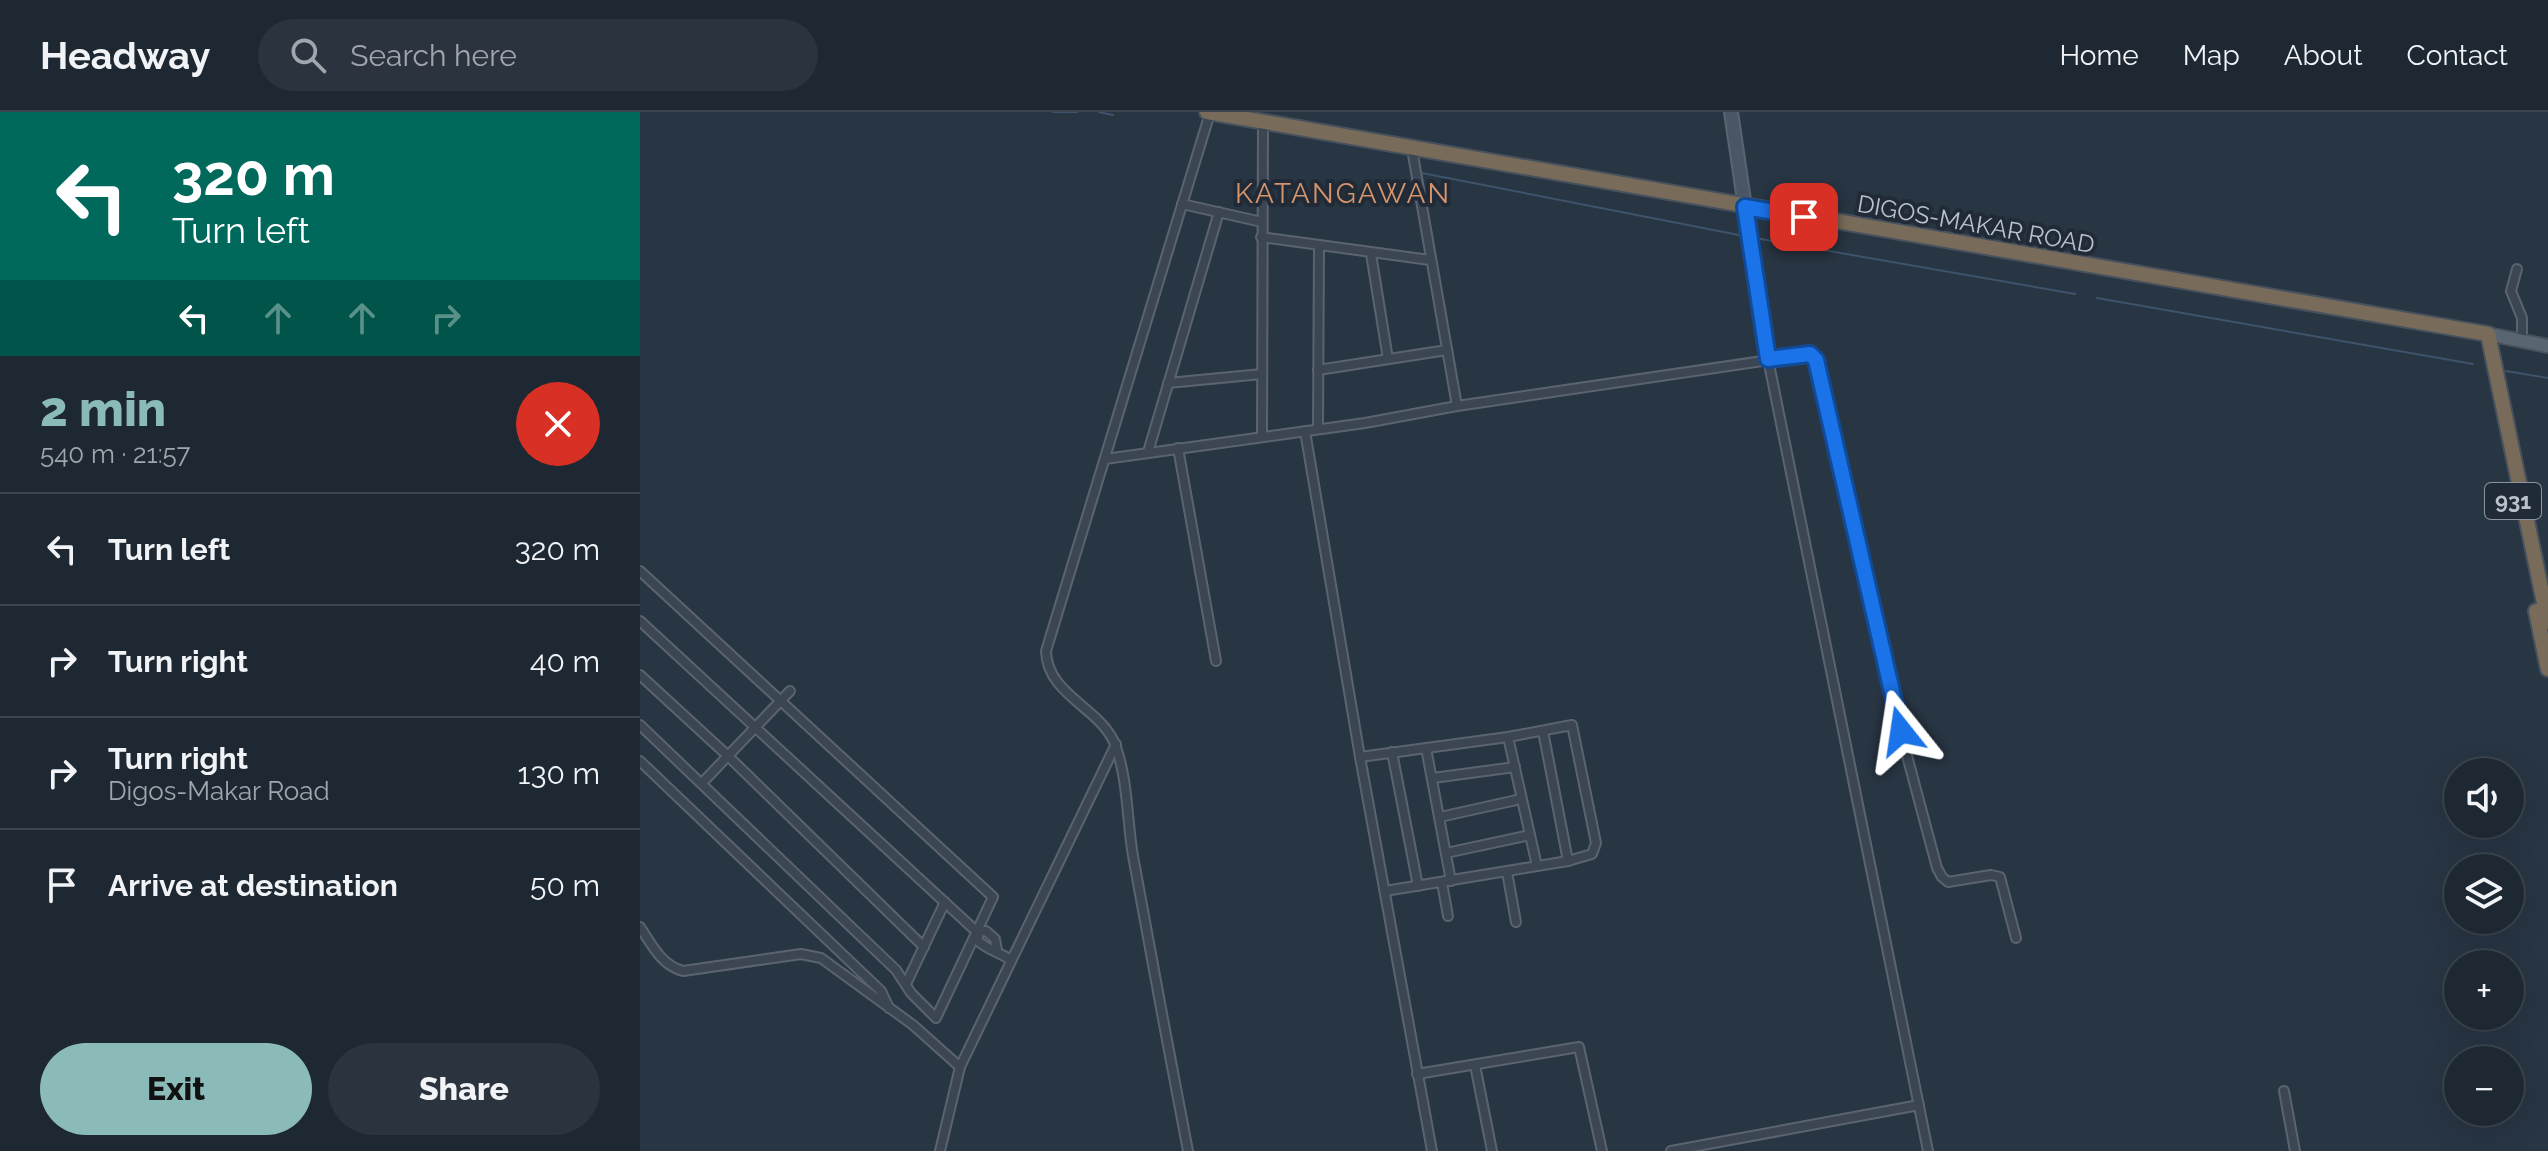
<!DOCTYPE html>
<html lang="en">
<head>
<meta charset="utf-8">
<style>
	body { margin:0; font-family:Raleway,sans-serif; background:#2b343e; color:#f1f3f6; height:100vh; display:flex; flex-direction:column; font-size:30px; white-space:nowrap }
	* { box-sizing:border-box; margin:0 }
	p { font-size:26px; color:#a1a6ac }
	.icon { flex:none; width:44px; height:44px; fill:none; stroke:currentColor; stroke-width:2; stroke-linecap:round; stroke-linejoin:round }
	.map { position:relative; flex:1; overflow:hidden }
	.side { display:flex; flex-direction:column; background:#1e2832; width:640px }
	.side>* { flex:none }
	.banner { background:#00695c; color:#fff; overflow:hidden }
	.controls { position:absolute; left:1804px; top:646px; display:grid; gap:16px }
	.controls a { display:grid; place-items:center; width:80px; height:80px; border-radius:50%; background:#1e2832; box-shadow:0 8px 32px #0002,0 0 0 2px #3c444d; font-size:40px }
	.pin { position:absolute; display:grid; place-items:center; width:68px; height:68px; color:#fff; margin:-34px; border-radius:16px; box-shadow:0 4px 12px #0006 }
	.me { position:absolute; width:88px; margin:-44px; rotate:345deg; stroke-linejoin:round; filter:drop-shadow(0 0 6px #0008) }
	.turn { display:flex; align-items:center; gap:28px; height:168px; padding:0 40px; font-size:36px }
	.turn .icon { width:104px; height:104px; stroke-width:2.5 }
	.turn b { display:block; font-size:56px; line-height:68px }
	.lanes { display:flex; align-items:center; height:76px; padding:0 40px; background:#0003; justify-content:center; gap:40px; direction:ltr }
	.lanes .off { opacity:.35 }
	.round { display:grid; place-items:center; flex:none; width:84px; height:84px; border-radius:42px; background:#2b343e }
	.overview { display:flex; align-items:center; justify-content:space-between; height:136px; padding:0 40px }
	h1 { font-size:48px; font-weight:800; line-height:60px; color:#8bbbb9 }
	.action { display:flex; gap:16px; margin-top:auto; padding:16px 40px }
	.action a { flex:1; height:92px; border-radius:48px; background:#8bbbb9; color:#111; font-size:32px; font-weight:800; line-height:92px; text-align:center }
	.action a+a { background:#2b343e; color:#f1f3f6 }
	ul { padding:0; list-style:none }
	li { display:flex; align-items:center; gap:24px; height:112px; padding:0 40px; border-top:2px solid #3c444d }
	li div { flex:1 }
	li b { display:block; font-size:30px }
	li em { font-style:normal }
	header { display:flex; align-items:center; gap:48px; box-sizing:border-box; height:112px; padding:0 40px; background:#1e2832; border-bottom:2px solid #3c444d }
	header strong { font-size:38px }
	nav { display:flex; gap:44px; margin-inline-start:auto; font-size:28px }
	.search { width:560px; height:72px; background:#2b343e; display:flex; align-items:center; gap:20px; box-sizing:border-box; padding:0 28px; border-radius:44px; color:#a1a6ac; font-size:30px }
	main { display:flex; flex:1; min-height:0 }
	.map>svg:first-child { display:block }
</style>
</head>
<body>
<header>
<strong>Headway</strong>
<div class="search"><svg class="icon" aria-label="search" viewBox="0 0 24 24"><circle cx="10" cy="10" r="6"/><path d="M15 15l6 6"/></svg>Search here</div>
<nav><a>Home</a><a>Map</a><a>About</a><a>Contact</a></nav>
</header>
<main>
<section class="side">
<div class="banner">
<div class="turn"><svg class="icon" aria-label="left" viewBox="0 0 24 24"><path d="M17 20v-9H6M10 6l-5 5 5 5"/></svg><div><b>320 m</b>Turn left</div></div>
<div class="lanes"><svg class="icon" aria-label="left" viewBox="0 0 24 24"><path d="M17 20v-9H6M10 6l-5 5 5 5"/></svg><svg class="icon off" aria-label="ahead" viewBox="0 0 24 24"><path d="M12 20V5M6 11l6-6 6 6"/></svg><svg class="icon off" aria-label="ahead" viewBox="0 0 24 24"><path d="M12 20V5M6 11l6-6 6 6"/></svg><svg class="icon off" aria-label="right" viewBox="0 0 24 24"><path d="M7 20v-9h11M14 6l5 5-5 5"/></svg></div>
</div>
<div class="overview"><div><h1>2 min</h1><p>540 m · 21:57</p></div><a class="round" style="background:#d93025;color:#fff"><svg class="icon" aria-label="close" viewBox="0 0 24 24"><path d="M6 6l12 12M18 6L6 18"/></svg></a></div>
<ul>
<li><svg class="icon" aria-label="left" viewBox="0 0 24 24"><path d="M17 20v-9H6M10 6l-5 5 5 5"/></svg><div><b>Turn left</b></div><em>320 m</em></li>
<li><svg class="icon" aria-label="right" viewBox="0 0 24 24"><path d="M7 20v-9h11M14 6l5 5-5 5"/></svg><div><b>Turn right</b></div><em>40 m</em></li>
<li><svg class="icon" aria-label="right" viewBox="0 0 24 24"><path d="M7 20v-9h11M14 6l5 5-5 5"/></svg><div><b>Turn right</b><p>Digos-Makar Road</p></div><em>130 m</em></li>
<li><svg class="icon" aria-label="arrive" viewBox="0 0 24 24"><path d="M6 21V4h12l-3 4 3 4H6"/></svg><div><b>Arrive at destination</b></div><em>50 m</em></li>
</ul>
<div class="action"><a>Exit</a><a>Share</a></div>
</section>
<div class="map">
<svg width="1908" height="1039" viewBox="0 0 1908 1039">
	<rect width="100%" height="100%" fill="#283543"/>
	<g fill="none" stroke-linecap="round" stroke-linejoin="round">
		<g stroke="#3e536c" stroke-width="2">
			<polyline points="413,0 437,0"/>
			<polyline points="459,0 473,3"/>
			<polyline points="782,61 1099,123"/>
			<polyline points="1115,126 1435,182"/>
			<polyline points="1457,186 1833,252"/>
			<polyline points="1866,259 1908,266"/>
		</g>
		<g stroke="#5a6470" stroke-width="12">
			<g id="street">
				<polyline points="772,37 817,294"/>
				<polyline points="542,92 622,110"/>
				<polyline points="1105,95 1128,247 1288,1039"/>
				<polyline points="621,125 790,148"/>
				<polyline points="731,142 748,247"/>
				<polyline points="1877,157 1871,179 1882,206 1882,229"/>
				<polyline points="678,258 807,238"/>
				<polyline points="528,271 622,262"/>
				<polyline points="678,317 679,134"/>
				<polyline points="665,319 720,645 792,1039"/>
				<polyline points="622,324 623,10"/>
				<polyline points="538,336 576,549"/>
				<polyline points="508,340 579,100"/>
				<polyline points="465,347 725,311 817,294 1170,242 1176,248 1246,565 1297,756 1302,765 1308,770 1351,763 1360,765 1376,826"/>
				<polyline points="0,459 353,785 296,906 271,881 256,858 0,613"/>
				<polyline points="0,509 337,820 346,819 355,827 357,838"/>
				<polyline points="0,563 88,644 284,835"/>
				<polyline points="903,619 928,749"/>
				<polyline points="868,625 897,754"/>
				<polyline points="786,636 811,769"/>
				<polyline points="752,640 778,774"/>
				<polyline points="720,645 868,625 932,613 956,731 952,742 928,749 745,779"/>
				<polyline points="0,649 241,879 249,896"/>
				<polyline points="793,666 875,655"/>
				<polyline points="62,671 150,579"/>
				<polyline points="800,705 881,687"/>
				<polyline points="806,741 890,723"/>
				<polyline points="867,760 876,810"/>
				<polyline points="802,771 808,804"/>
				<path d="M0 815C12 833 21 853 43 859L161 842 181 846 273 913 320 955"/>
				<path d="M338 821V829C348 838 359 840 371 848"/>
				<polyline points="266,872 305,790"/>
				<polyline points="835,953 852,1039"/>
				<polyline points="777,962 939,935 962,1039"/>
				<polyline points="1644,979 1655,1039"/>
				<polyline points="300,1039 320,955 476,632"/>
				<path d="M548 1039C529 941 511 842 493 744 487 709 488 669 476 635 463 596 407 584 406 539L570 1"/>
				<polyline points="1031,1039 1279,993"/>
			</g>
		</g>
		<g stroke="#5a6470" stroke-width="16">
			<polyline id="secondary" points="1091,0 1105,95"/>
		</g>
		<g stroke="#49525f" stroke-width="16">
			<polyline id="primary" points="1848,222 1908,234"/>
		</g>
		<g stroke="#47515d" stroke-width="18">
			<g id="highway">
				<polyline points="567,0 1848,222 1908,510"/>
				<polyline points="1896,499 1908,557"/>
			</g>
		</g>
		<use href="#street" stroke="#3c4653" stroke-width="8"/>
		<use href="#secondary" stroke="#4a5666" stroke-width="12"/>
		<use href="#primary" stroke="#5a6572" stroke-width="12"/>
		<use href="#highway" stroke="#786b59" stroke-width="14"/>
	</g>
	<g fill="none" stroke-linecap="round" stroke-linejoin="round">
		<g stroke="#114b97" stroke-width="20">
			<polyline id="route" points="1164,105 1105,95 1128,247 1170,242 1176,248 1261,619"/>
		</g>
		<use href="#route" stroke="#1a73e8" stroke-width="14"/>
	</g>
	<g text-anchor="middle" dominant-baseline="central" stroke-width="8" stroke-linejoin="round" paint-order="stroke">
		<rect fill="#212b38" stroke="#8b95a0" stroke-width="2" x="1845" y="371" width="56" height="36" rx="6"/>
		<g font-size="22" font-weight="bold" fill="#b9c2cc">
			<text x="1873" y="389">931</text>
		</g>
		<g font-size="24" fill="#b9c2cc" stroke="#212b38">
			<text transform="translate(1336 112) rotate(10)">DIGOS-MAKAR ROAD</text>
		</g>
		<g font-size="28" letter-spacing="2" fill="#d5956c" stroke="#212b38">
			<text x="703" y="81">KATANGAWAN</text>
		</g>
	</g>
</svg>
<div class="controls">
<a><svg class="icon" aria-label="sound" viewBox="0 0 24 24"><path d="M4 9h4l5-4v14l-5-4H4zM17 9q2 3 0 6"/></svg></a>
<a><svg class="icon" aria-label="layers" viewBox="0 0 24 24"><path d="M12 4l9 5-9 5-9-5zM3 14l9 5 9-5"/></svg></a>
<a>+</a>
<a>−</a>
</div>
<div class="pin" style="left:1164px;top:105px;background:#d93025"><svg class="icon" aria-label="arrive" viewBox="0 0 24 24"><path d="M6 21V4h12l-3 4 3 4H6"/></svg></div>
<svg class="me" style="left:1261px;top:619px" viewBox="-20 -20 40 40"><path d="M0-17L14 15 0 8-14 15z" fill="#1a73e8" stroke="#fff" stroke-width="4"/></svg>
</div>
</main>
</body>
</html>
